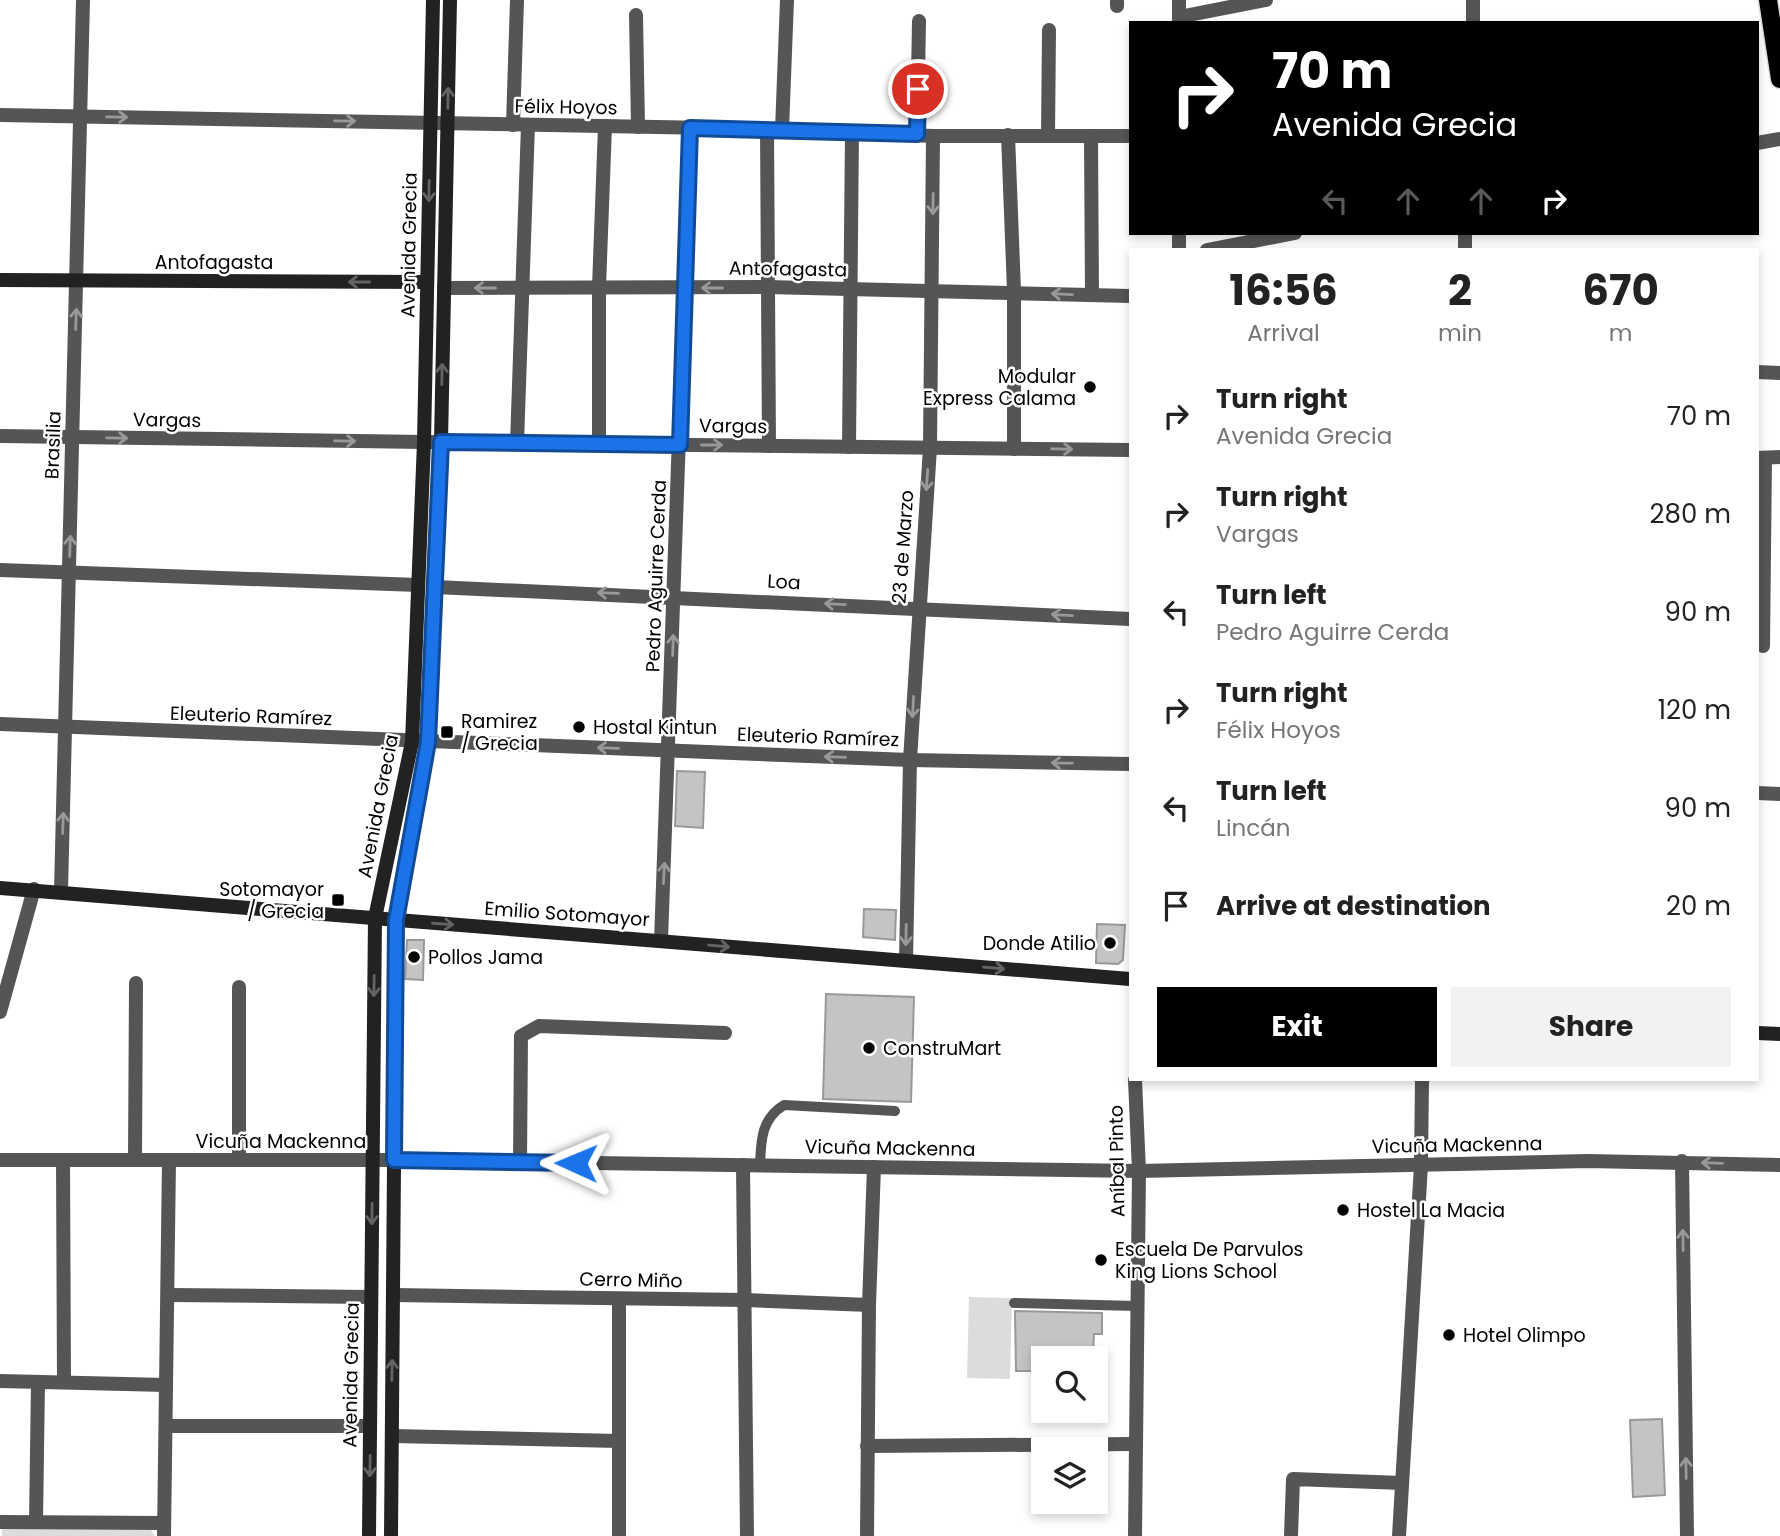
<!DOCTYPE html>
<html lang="en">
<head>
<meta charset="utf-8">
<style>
	body { margin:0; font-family:Poppins,sans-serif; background:#f2f2f2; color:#222; height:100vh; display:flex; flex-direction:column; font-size:26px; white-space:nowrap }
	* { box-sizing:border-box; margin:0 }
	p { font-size:23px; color:#767676 }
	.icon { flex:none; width:38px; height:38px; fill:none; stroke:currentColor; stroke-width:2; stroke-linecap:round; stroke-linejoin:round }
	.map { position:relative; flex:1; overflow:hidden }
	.panel { position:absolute; left:1129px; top:248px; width:630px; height:833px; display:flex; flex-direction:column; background:#fff; border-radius:0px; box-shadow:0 4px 10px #0003 }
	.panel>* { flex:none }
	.top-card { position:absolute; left:1129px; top:21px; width:630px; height:214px; border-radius:0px; box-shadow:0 4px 10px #0003; background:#000; color:#fff; overflow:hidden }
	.fabs { position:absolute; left:1031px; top:1346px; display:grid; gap:14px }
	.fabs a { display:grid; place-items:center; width:77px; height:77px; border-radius:0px; background:#fff; box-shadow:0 4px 10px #0003; font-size:35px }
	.pin { position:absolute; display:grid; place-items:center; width:60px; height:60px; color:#fff; margin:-30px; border:4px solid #fff; border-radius:50%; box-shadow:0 2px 7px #0007 }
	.me { position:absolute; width:77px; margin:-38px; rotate:271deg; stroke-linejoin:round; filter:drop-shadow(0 0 5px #0008) }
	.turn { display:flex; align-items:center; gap:24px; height:147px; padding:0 28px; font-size:32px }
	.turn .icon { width:91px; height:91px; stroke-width:2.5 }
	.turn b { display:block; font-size:49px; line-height:60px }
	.lanes { display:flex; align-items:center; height:66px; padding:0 28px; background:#0003; justify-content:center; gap:35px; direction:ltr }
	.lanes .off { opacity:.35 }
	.eta { display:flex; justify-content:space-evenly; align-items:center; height:119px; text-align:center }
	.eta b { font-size:42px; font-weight:700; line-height:49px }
	.cta { display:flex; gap:14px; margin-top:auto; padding:14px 28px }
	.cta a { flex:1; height:80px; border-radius:0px; background:#000; color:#fff; font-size:28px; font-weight:700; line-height:80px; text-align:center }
	.cta a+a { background:#f2f2f2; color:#222 }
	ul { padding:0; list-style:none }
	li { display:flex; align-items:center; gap:21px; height:98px; padding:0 28px }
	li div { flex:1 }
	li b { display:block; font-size:26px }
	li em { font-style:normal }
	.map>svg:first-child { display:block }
</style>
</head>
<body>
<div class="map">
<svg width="1780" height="1536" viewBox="0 0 1780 1536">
	<rect width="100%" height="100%" fill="#fff"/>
	<g fill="#dcdcdc">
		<polygon points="969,1297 1012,1298 1010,1379 967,1378"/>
		<polygon points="2,1528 150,1529 155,1536 2,1536"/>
	</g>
	<g fill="#c4c4c4" stroke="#999" stroke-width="2">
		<polygon points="677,771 705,772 703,828 675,826"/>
		<polygon points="864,909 896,910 895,940 863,937"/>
		<polygon points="1097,924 1125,925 1123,960 1118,964 1096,963"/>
		<polygon points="407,940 424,940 423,980 405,979"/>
		<polygon points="826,994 914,997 911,1102 823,1099"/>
		<polygon points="1015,1311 1102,1313 1102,1334 1094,1334 1093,1358 1043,1358 1043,1371 1016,1371"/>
		<polygon points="1662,1419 1665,1495 1633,1497 1630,1420"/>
	</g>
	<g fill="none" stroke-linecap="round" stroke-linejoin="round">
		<g stroke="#dbdbdb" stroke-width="21">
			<polyline id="primary" points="1768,0 1780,79"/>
		</g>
		<g stroke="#555" stroke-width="10">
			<path d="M760 1165C761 1141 761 1119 784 1105L895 1111"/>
			<polyline points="1014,1303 1137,1306"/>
		</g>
		<g stroke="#555" stroke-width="14">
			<polyline points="1117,6 1117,0"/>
			<polyline points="636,15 638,127"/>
			<polyline points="1179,17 1266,0"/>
			<polyline points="1473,23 1473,0"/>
			<polyline points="0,115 767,129 933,136 1130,136"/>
			<polyline points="513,125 517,0"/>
			<polyline points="767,129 769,446"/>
			<polyline points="782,130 787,0"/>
			<polyline points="917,134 919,21"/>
			<polyline points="1008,135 1014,291 1014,449"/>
			<polyline points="1048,135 1049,30"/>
			<polyline points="1091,136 1092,295"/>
			<polyline points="1465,250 1465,233"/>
			<polyline points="444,288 768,287 1130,296"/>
			<polyline points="1757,372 1780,373"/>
			<polyline points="0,436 424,442"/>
			<polyline points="517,443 528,125"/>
			<polyline points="599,444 599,287 605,126"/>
			<polyline points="849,447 852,131"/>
			<polyline points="0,570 418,585"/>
			<polyline points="435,587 1130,619"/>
			<polyline points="1763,646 1765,458"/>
			<polyline points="0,724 910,760 1130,764"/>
			<polyline points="1757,793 1780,794"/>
			<polyline points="661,941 690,128"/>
			<polyline points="906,961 910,760 930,448 933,136"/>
			<polyline points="63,1160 64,1382"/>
			<polyline points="135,1160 136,983"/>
			<polyline points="239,1160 239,987"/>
			<polyline points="1682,1161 1687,1536"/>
			<polyline points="520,1162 521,1036 539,1026 725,1033"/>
			<polyline points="743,1165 747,1536"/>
			<polyline points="168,1295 371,1297"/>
			<polyline points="393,1295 746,1300 869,1305"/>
			<polyline points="0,1381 166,1385"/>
			<polyline points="166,1426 370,1426"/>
			<polyline points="392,1436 619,1441"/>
			<polyline points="867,1446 1134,1444"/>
			<polyline points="0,1522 163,1523"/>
			<polyline points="36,1522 38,1382"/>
			<polyline points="164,1536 169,1160"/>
			<polyline points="619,1536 619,1300"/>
			<polyline points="867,1536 869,1305 874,1167"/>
			<polyline points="1291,1536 1293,1479 1402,1483"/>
			<polyline points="1399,1536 1421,1165 1422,1080"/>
		</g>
		<g stroke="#555" stroke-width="14">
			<polyline points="1179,23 1179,0"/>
			<polyline points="1757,143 1780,139"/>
			<polyline points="1179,250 1179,233"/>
			<polyline points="1207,250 1295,233"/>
			<polyline points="428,442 1130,450"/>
			<polyline points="1757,458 1780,457"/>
			<polyline points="61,891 83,0"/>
			<polyline points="0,1012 34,889"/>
			<polyline points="1135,1080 1139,1171 1135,1536"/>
			<polyline points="0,1160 394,1160 1139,1171 1588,1161 1780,1165"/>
		</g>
		<g stroke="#222" stroke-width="14">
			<polyline points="0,280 427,282"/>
			<polyline points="0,888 1130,979"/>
			<polyline points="1757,1033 1780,1034"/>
			<polyline points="369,1536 375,918 412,742 424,442 433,0"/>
			<polyline points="391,1536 396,920 428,742 441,442 450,0"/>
		</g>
		<use href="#primary" stroke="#000" stroke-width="18"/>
	</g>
	<defs><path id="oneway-shaft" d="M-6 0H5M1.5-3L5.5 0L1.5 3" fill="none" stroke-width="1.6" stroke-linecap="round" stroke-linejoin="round" transform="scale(1.75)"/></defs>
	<g stroke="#646464">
		<use href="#oneway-shaft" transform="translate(448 98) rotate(-89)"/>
		<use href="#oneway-shaft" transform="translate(429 191) rotate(91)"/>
		<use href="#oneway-shaft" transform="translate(359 282) rotate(-180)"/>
		<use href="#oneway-shaft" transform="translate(442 374) rotate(-89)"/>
		<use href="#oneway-shaft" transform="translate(443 924) rotate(4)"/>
		<use href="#oneway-shaft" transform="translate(719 946) rotate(5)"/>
		<use href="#oneway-shaft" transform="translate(994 968) rotate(5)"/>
		<use href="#oneway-shaft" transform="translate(374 986) rotate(91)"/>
		<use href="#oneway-shaft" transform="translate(372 1214) rotate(91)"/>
		<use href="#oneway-shaft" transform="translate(392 1370) rotate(-89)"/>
		<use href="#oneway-shaft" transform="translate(370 1466) rotate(91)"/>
	</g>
	<g stroke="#999">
		<use href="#oneway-shaft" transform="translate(117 117) rotate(1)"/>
		<use href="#oneway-shaft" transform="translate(345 121) rotate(1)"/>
		<use href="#oneway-shaft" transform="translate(933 204) rotate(91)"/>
		<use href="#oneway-shaft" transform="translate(485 288) rotate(180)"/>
		<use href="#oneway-shaft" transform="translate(712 288) rotate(180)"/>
		<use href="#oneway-shaft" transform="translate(1062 294) rotate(-177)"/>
		<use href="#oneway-shaft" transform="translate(76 319) rotate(-88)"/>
		<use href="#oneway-shaft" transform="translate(117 438) rotate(1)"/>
		<use href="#oneway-shaft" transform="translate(345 441) rotate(1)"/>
		<use href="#oneway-shaft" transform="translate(712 445)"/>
		<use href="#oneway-shaft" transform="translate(1062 449) rotate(1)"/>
		<use href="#oneway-shaft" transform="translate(927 480) rotate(94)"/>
		<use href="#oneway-shaft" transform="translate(70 546) rotate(-88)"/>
		<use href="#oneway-shaft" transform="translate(608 593) rotate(-178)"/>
		<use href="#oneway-shaft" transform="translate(835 604) rotate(-177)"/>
		<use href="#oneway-shaft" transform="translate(1062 615) rotate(-177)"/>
		<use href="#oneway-shaft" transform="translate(673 645) rotate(-88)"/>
		<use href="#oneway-shaft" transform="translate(913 707) rotate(93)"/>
		<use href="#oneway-shaft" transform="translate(608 748) rotate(-178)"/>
		<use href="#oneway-shaft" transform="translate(835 757) rotate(-178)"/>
		<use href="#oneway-shaft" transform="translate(1062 763) rotate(-179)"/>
		<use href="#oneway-shaft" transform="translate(63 823) rotate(-88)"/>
		<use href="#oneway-shaft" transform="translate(664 873) rotate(-87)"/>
		<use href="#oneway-shaft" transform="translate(906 935) rotate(91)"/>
		<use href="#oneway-shaft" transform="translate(1712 1163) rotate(-178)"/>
		<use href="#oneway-shaft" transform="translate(1683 1240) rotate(-91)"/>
		<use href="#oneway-shaft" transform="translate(1686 1468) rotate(-91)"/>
	</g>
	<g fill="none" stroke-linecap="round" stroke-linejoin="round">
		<g stroke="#114b97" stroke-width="18">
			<polyline id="route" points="576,1163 394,1160 396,920 428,742 441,442 680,445 690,128 917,134 918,89"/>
		</g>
		<use href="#route" stroke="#1a73e8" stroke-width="12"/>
	</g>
	<g fill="#000" stroke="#fff" stroke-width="2.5">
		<circle cx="1090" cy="387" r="7"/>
		<circle cx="579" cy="727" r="7"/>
		<rect x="440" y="725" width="14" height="14" rx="3.5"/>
		<rect x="331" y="893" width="14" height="14" rx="3.5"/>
		<circle cx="1110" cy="943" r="7"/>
		<circle cx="414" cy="957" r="7"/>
		<circle cx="869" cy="1048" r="7"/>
		<circle cx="1343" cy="1210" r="7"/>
		<circle cx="1101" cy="1260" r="7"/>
		<circle cx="1449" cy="1335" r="7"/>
	</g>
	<g text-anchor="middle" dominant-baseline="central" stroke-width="5" stroke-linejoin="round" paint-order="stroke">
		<g font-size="19" fill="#000" stroke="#fff">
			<text transform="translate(566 107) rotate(1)">Félix Hoyos</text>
			<text transform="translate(409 245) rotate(-89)">Avenida Grecia</text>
			<text x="214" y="262">Antofagasta</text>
			<text transform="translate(788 269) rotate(1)">Antofagasta</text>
			<text transform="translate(167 420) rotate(1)">Vargas</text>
			<text transform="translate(733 426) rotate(1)">Vargas</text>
			<text transform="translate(53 445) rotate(-88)">Brasilia</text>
			<text transform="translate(903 547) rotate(-86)">23 de Marzo</text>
			<text transform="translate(656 576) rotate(-88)">Pedro Aguirre Cerda</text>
			<text transform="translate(784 582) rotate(3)">Loa</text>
			<text transform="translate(251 716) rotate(2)">Eleuterio Ramírez</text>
			<text transform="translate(818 737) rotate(2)">Eleuterio Ramírez</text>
			<text transform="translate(378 806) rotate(-79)">Avenida Grecia</text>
			<text transform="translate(567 914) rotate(4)">Emilio Sotomayor</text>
			<text x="281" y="1141">Vicuña Mackenna</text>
			<text transform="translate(1457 1145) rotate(-1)">Vicuña Mackenna</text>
			<text transform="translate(890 1148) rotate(1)">Vicuña Mackenna</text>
			<text transform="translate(1117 1161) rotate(-91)">Aníbal Pinto</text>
			<text transform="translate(631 1280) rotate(1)">Cerro Miño</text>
			<text transform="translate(351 1375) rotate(-89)">Avenida Grecia</text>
		</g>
		<g font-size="19" fill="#000" stroke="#fff" text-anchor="start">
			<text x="1076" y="376" text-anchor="end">Modular<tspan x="1076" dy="22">Express Calama</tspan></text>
			<text x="461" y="721">Ramirez<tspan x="461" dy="22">/ Grecia</tspan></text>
			<text x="593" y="727">Hostal Kintun</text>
			<text x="324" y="889" text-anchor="end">Sotomayor<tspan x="324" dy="22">/ Grecia</tspan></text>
			<text x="1096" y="943" text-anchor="end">Donde Atilio</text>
			<text x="428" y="957">Pollos Jama</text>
			<text x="883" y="1048">ConstruMart</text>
			<text x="1357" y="1210">Hostel La Macia</text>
			<text x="1115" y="1249">Escuela De Parvulos<tspan x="1115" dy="22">King Lions School</tspan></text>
			<text x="1463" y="1335">Hotel Olimpo</text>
		</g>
	</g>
</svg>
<div class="fabs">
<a><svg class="icon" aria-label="search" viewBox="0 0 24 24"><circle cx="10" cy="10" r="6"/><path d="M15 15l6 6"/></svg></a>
<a><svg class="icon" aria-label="layers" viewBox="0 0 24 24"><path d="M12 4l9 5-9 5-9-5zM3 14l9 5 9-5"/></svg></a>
</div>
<div class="pin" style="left:918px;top:89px;background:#d93025"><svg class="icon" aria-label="arrive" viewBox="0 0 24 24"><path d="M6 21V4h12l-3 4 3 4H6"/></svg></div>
<svg class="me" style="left:576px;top:1163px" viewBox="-20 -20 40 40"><path d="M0-17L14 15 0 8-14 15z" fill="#1a73e8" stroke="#fff" stroke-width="4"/></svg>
<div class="top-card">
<div class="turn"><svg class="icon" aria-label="right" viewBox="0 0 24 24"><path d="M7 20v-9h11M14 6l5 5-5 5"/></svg><div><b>70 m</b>Avenida Grecia</div></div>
<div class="lanes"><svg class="icon off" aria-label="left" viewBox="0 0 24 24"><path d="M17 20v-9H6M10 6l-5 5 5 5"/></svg><svg class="icon off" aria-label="ahead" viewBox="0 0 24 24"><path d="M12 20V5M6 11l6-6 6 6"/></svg><svg class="icon off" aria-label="ahead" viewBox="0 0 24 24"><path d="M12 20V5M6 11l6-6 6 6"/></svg><svg class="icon" aria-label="right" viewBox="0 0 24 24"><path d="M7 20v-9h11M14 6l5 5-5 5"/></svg></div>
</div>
<section class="panel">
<div class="eta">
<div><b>16:56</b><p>Arrival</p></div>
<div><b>2</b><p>min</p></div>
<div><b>670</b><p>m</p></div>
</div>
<ul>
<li><svg class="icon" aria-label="right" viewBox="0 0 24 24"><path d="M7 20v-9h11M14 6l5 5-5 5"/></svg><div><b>Turn right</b><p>Avenida Grecia</p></div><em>70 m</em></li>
<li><svg class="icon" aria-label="right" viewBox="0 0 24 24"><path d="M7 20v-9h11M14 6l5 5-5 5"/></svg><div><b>Turn right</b><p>Vargas</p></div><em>280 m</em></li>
<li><svg class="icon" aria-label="left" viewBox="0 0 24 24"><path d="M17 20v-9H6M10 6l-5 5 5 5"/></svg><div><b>Turn left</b><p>Pedro Aguirre Cerda</p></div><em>90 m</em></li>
<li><svg class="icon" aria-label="right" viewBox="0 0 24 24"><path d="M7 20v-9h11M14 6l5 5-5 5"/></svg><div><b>Turn right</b><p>Félix Hoyos</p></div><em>120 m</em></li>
<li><svg class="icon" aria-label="left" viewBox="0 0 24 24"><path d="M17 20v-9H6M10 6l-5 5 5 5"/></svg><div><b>Turn left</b><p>Lincán</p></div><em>90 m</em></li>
<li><svg class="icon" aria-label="arrive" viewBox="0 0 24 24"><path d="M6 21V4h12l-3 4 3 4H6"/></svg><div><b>Arrive at destination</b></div><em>20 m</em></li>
</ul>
<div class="cta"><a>Exit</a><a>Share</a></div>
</section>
</div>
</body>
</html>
